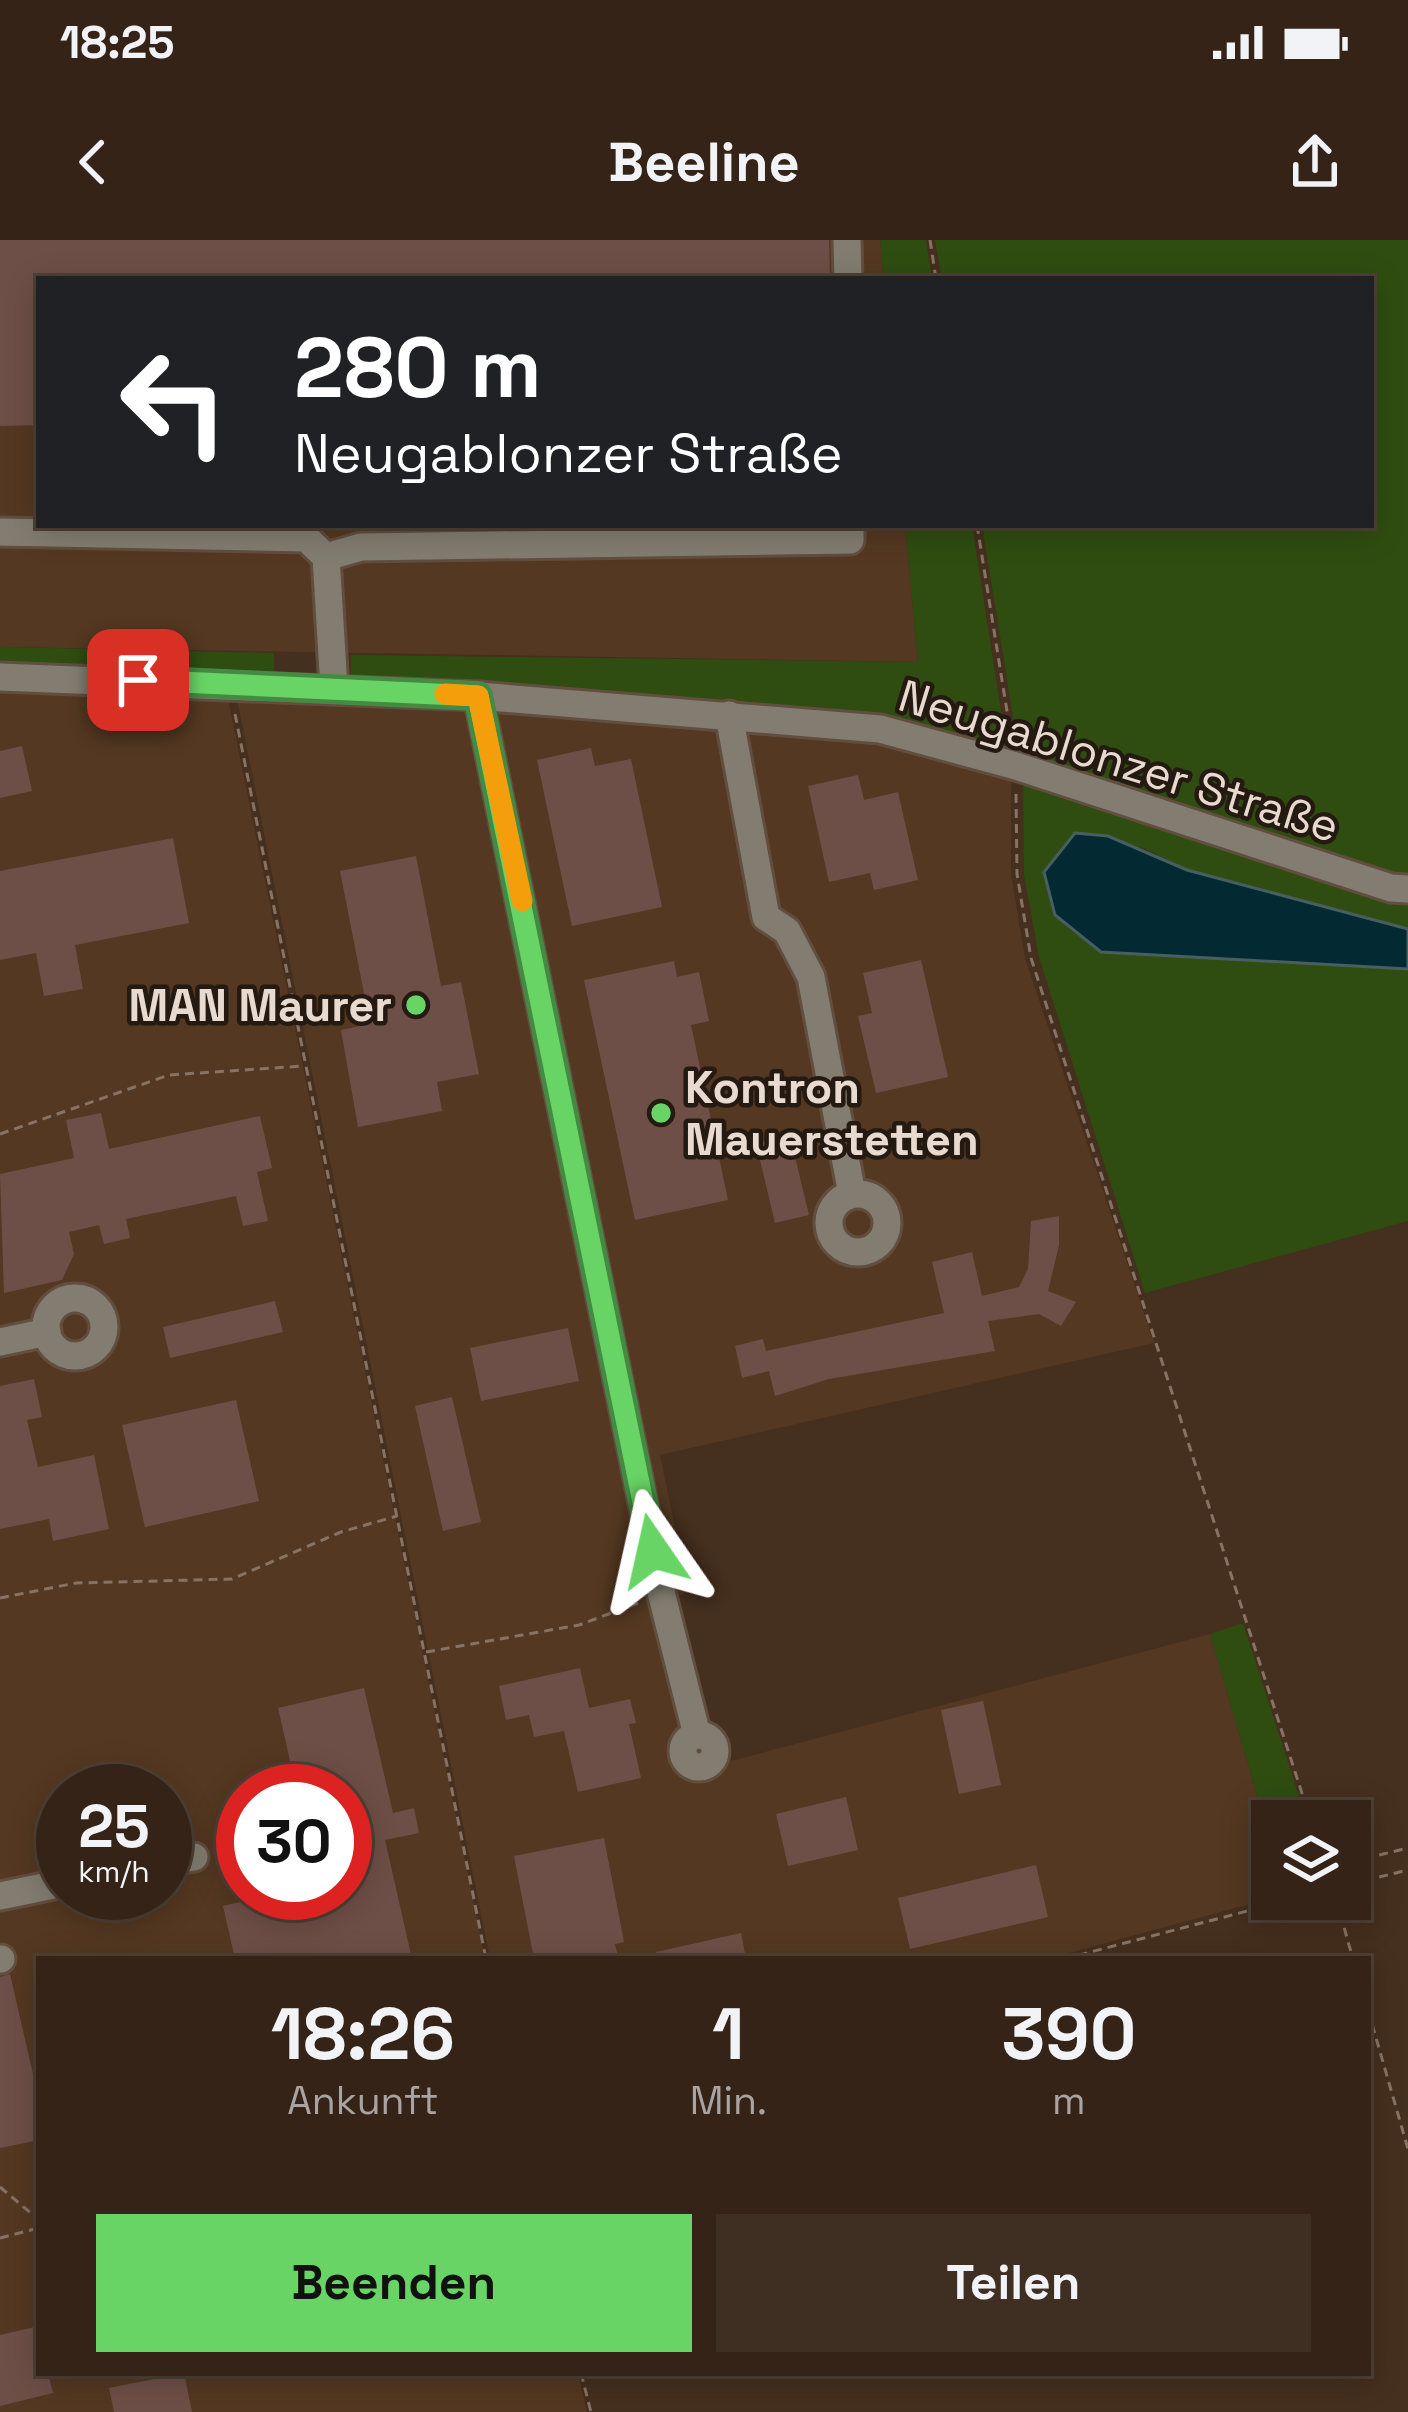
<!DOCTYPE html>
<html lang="de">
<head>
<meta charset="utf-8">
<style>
	body { margin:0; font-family:"Space Grotesk",sans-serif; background:#3f2f23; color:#f1f3f6; height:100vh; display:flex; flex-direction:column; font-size:45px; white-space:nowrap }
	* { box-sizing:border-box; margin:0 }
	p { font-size:39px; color:#a9a4a1 }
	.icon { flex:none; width:66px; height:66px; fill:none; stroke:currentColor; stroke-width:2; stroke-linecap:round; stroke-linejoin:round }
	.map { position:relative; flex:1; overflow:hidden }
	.details { position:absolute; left:36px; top:1716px; width:1335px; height:420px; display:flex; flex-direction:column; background:#342316; border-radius:0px; box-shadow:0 6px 30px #0003,0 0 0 3px #4e4035 }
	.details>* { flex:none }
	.guide { position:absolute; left:36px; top:36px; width:1338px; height:252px; border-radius:0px; box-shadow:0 6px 30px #0003,0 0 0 3px #4e4035; background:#202124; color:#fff; overflow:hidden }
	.buttons { position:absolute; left:1251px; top:1560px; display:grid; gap:24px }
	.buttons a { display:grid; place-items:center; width:120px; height:120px; border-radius:0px; background:#342316; box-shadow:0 6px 30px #0003,0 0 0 3px #4e4035; font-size:60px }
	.speed { position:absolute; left:36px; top:1524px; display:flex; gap:24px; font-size:60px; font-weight:700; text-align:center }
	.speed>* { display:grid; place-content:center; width:156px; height:156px; border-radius:50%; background:#342316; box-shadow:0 6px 30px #0003,0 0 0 3px #4e4035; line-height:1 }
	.speed small { font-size:30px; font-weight:400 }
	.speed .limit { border:18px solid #d22; background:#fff; color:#111 }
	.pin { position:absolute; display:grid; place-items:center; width:102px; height:102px; color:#fff; margin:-51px; border-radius:24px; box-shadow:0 6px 18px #0006 }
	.me { position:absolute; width:132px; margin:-66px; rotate:349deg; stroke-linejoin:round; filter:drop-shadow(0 0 9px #0008) }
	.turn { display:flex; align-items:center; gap:42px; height:252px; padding:0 60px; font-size:54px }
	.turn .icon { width:156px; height:156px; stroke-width:2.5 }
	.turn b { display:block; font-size:84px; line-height:102px }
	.eta { display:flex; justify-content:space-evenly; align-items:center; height:204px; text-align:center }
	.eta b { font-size:72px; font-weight:800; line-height:84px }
	.cta { display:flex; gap:24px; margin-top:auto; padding:24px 60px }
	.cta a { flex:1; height:138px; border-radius:0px; background:#68d465; color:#111; font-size:48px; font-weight:800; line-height:138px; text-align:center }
	.cta a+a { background:#3f2f23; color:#f1f3f6 }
	.status { display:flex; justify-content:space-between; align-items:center; height:84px; padding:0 60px; background:#342316; direction:ltr }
	.status svg { height:33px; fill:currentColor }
	header { display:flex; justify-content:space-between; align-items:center; height:156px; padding:0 60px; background:#342316; font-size:54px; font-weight:800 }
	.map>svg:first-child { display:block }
</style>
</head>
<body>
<div class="status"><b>18:25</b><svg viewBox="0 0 49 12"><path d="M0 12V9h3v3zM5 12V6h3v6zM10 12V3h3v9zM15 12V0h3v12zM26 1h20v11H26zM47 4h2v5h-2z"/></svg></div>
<header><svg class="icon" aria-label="back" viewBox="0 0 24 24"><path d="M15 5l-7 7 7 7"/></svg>Beeline<svg class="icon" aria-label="share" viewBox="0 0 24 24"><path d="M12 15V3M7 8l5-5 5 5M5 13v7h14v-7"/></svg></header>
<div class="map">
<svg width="1408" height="2172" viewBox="0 0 1408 2172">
	<rect width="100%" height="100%" fill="#452f1e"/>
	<g fill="#543821" fill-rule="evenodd">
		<polygon points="0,0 880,0 883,39 39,39 39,285 905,285 918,422 0,407"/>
		<path d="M0 442 226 449 485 1719H39V2133H578L587 2172H0ZM63 1551H165V1653H63ZM243 1551H345V1653H243Z"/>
		<polygon points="235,449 880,498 1011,534 1011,634 1025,718 1154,1103 660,1215 688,1351 670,1362 698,1487 724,1495 731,1521 1210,1394 1272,1607 1272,1658 1047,1719 490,1719"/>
	</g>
	<g fill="#2f4d11">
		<polygon points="880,0 926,0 932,39 883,39"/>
		<polygon points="935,0 1408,0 1408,643 1020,520 982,285 1371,285 1371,39 942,39"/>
		<polygon points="905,285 972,285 1008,516 351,438 351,415 918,422"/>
		<polygon points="0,407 274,413 274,434 0,429"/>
		<polygon points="1023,537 1408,656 1408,689 1396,688 1187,630 1140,606 1101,712 1408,729 1408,981 1145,1053 1039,717 1024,635"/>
		<polygon points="1243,1383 1307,1581 1272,1581 1272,1607 1210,1394"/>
	</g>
	<polygon fill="#032a33" stroke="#485f62" stroke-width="3" points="1075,593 1108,596 1187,630 1408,689 1408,729 1101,712 1055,675 1044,632"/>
	<g fill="#6e4f47">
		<polygon points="0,0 829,0 830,39 39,39 39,185 0,186"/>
		<polygon points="22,506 32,551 0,558 0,511"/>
		<polygon points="591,508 595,526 631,519 662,667 572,686 537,520"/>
		<polygon points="858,535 864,560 898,552 918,640 874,650 870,633 829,642 808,546"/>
		<polygon points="173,598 189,683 75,705 83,749 44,756 36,713 0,720 0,631"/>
		<polygon points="416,616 441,746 461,742 479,834 437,842 442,871 358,887 341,790 370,784 340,631"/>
		<polygon points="921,720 948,837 876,853 858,776 872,773 863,733"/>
		<polygon points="674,721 677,737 699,732 709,781 691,785 728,960 635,980 584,740"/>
		<polygon points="101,873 109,909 260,876 272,928 257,932 268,981 243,986 236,956 126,979 130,998 104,1004 99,985 69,992 74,1014 62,1040 4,1053 0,934 74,918 66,880"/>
		<polygon points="790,896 809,975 775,983 756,903"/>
		<polygon points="1059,976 1059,1005 1048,1051 1076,1062 1061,1086 1039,1074 988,1081 995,1111 829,1139 775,1156 769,1131 742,1138 735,1106 763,1099 766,1111 944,1073 932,1022 972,1012 982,1056 1019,1047 1028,1029 1031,981"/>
		<polygon points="275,1061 283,1092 170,1118 163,1087"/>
		<polygon points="568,1088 579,1141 481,1161 470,1108"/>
		<polygon points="34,1139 42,1177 27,1180 38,1227 94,1215 109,1289 53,1301 49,1279 0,1289 0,1146"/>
		<polygon points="452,1157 481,1282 443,1291 415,1166"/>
		<polygon points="236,1160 259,1261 145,1287 122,1185"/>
		<polygon points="580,1428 589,1468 630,1459 636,1483 629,1484 641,1538 578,1552 564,1491 534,1497 529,1475 506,1480 499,1446"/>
		<polygon points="364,1448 393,1573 414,1568 419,1593 385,1600 412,1719 235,1719 223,1666 279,1653 345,1653 345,1551 297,1551 278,1468"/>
		<polygon points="983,1461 1001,1545 959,1554 941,1470"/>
		<polygon points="846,1557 858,1610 788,1626 776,1574"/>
		<polygon points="604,1598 624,1702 615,1704 618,1717 534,1719 514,1616"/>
		<polygon points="1036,1625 1048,1677 910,1709 898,1658"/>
		<polygon points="741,1693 746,1719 657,1719 656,1712"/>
		<polygon points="10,1734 39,1860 39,1900 0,1908 0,1737"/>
		<polygon points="39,2086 39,2133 48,2133 53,2153 0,2166 0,2095"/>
		<polygon points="184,2133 192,2172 114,2172 109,2148"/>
	</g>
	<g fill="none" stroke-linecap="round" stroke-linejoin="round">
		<g stroke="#624e3e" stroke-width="33">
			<g id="minor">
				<polyline points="847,0 848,39"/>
				<polyline points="0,292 306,298 326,317 334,448"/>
				<polyline points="326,317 361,307 850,300 850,285"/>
				<polyline points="0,437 478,456 880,489 1016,526 1391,648 1408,649"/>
				<polyline points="478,456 662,1356 697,1495"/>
				<polyline points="729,475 766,677 787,691 811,737 852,954"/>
				<circle cx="858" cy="983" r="29"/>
				<circle cx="75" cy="1087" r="29"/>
				<polyline points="0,1102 47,1092"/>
				<circle cx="699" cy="1511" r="16"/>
				<polyline points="165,1622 194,1617"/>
				<polyline points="0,1656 63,1643"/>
				<polyline points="0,1719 1,1719"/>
			</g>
		</g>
		<g stroke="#867365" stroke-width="3" stroke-dasharray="9 6" stroke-linecap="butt">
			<polyline points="930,0 936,39"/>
			<polyline points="977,285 1011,496"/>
			<polyline points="235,474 486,1719"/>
			<polyline points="1016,554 1017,634 1031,718 1311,1581"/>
			<polyline points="0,894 169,835 304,826"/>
			<polyline points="0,1358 76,1343 232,1339 341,1292 397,1276"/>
			<polyline points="426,1412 579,1385 638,1363"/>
			<polyline points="1350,1622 1408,1608"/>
			<polyline points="1350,1644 1408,1630"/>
			<polyline points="1336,1659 1353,1719"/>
			<polyline points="1064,1719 1293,1659"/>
			<polyline points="1368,1770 1408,1909"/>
			<polyline points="0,1947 39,1980"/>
			<polyline points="0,1998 39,1988"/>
			<polyline points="581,2133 591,2172"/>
		</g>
		<use href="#minor" stroke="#837d71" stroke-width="27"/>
	</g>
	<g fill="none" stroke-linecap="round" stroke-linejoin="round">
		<g stroke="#448a42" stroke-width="30">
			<polyline id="route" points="138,440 478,456 653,1311"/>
		</g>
		<use href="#route" stroke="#68d465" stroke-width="21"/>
		<polyline stroke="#f59e0b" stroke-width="21" points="445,454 478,456 522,661"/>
	</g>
	<g fill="#68d465" stroke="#241a12" stroke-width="4.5">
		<circle cx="416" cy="765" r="12"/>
		<circle cx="661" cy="873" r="12"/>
	</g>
	<g text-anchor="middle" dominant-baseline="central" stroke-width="9" stroke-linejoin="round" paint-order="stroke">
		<g font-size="45" fill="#e8dacf" stroke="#241a12">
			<text transform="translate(1119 521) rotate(17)">Neugablonzer Straße</text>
		</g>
		<g font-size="45" font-weight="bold" fill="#e8dacf" stroke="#241a12" text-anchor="end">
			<text x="392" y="765">MAN Maurer</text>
			<text x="685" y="847" text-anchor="start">Kontron<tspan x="685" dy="52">Mauerstetten</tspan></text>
		</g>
	</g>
</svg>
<div class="buttons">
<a><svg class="icon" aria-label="layers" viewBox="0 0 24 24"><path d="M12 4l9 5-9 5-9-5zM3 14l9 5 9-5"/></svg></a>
</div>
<div class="speed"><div>25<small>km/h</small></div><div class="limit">30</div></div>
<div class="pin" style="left:138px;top:440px;background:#d93025"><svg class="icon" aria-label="arrive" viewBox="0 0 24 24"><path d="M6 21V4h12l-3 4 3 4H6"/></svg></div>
<svg class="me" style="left:653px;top:1311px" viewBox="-20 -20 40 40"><path d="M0-17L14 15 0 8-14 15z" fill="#68d465" stroke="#fff" stroke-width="4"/></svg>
<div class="guide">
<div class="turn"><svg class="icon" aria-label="left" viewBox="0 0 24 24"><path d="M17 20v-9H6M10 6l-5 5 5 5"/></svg><div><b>280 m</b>Neugablonzer Straße</div></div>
</div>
<section class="details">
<div class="eta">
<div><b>18:26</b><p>Ankunft</p></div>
<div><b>1</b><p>Min.</p></div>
<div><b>390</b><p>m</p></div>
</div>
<div class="cta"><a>Beenden</a><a>Teilen</a></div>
</section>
</div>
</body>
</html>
